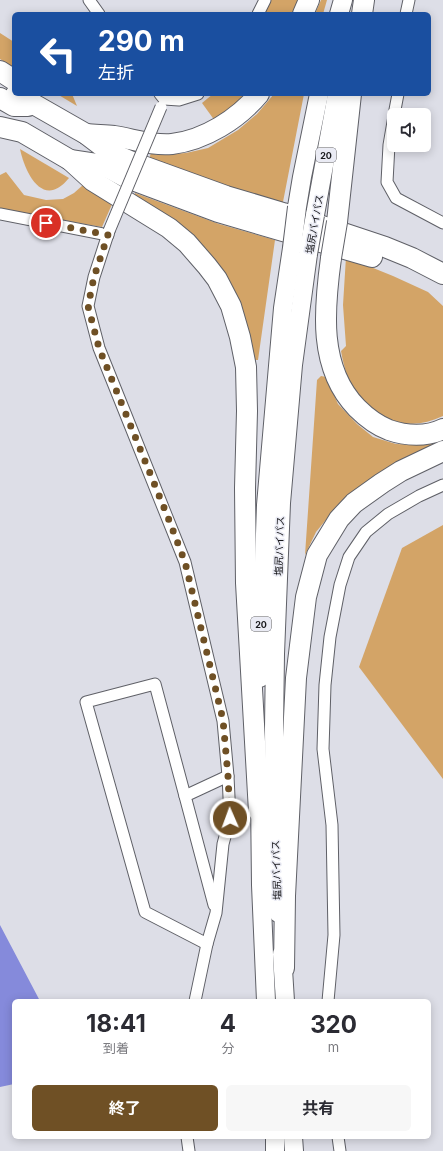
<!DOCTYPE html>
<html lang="ja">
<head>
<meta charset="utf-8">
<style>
	body { margin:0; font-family:Inter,"Noto Sans JP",sans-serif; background:#f7f7f7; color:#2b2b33; height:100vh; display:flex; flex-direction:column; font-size:15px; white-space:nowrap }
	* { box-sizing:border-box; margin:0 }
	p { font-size:13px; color:#7c7c81 }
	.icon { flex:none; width:22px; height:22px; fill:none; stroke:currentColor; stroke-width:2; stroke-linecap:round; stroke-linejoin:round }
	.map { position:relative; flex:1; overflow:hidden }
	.details { position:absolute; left:12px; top:999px; width:419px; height:140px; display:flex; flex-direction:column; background:#fff; border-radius:6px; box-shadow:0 2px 10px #0003 }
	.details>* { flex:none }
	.top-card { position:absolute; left:12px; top:12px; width:419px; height:84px; border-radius:6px; box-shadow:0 2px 10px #0003; background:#1a4fa0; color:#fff; overflow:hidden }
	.buttons { position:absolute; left:387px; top:108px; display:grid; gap:8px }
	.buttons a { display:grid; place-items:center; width:44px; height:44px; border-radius:6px; background:#fff; box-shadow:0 2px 10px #0003; font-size:20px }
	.pin { position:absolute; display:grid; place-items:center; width:34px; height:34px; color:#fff; margin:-17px; border:2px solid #fff; border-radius:50%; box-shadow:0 1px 4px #0007 }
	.me { position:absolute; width:44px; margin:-22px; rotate:358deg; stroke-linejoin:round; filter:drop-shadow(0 0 3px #0008) }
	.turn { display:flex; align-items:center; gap:14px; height:84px; padding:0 20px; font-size:18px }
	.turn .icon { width:52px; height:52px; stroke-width:2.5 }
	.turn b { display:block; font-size:28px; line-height:34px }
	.eta { display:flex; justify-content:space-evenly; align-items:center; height:68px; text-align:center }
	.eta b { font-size:24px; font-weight:700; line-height:28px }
	.primary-button { display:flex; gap:8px; margin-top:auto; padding:8px 20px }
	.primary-button a { flex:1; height:46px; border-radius:6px; background:#6f5025; color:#fff; font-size:16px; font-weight:700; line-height:46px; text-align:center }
	.primary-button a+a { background:#f7f7f7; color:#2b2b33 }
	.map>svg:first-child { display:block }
</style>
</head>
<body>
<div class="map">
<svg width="443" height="1151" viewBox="0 0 443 1151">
	<rect width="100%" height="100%" fill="#dddee7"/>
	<g fill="#d3a467">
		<polygon points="271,0 299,0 293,14 264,14"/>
		<polygon points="321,0 327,0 323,14 315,14"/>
		<polygon points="0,33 14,42 14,68 0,59"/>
		<polygon points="57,94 72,94 77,106"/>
		<polygon points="213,94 245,94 225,114 215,121 202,103"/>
		<polygon points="274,94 304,94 282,207 149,159 151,153 157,155 186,153 208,148 238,130 257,114"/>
		<path d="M20 149 69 178C43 210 25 173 20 149Z"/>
		<polygon points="6,172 24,195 46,200 63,199 74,193 83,185 113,202 102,227 0,209 0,175"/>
		<polygon points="135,193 219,224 275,240 258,360 255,360 244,319 134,198"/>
		<path d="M346 257 393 276 428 292 443 306V416C418 428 394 426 372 409 368 406 363 403 360 399 349 386 344 368 341 351L346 346 343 305Z"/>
		<polygon points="321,376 326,377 338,404 357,424 373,437 396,444 420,445 441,438 443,442 357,489 338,505 316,532 305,555 317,380"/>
		<polygon points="443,525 443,779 359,667 402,548"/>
	</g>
	<polygon fill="#858adb" points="0,925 40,1001 14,1001 14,1084 0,1087"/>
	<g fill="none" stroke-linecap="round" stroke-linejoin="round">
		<g stroke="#5f6067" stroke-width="13">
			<g id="minor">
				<polyline points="89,0 99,14"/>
				<polyline points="258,14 265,0"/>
				<polyline points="406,14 409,0"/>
				<polyline points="160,94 164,99 179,100 198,94"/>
				<polyline points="394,115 398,94"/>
				<polyline points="394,116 389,145 387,182 396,198 443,223"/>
				<polyline points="0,214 108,235"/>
				<polyline points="109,231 94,277 88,306 99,348 185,562 223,721 228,776 230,818 223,844 216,913 207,944 195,1001"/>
				<polyline points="185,796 155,684 86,702 145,912 207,944"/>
				<polyline points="214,905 185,796 228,776"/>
				<polyline points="328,1001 334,935 332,825 323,749 325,685 330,637 340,585 349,557 366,532 388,514 419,496 443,485"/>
				<polyline points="187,1137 189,1151"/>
				<polyline points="338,1137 340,1151"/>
			</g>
		</g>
		<g stroke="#5f6067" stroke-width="20">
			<g id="trunk">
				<polyline points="339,14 343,0"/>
				<polyline points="297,207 302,177 319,94"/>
				<polyline points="315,215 337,94"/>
				<polyline points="260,678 266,505 283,308 292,248"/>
				<polyline points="260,798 261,885 266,1001"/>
				<polyline points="278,913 275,889 274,728 275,654 281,503 293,365 308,254"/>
				<polyline points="282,954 285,1001"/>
				<polyline points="275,1137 275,1151"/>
				<polyline points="293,1137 294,1151"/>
			</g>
		</g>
		<g stroke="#5f6067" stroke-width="22">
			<g id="motorway">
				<polyline points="303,14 309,0"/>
				<polyline points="362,14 364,0"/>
				<polyline points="0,71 14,80"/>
				<polyline points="16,94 86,134 111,153 132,162 226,196 283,213 385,247 412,258 443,274"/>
				<polyline points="0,98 14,106 28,106"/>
				<polyline points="0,127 22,132 70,160 93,181 169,228 187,243 207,266 217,279 231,306 240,337 246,367 247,411 245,488 246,583 259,812"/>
				<path d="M86 134C96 135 105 135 114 136 133 139 153 146 172 144 205 140 238 119 259 94"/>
				<polyline points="70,160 103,165 127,178 218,212 372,257"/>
				<polyline points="337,222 351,94"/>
				<path d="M331 258C324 309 318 368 357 408 367 418 376 425 389 430 406 436 427 437 443 429"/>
				<polyline points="284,968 285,896 296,678 306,597 317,555 339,519 354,503 382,483 401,471 443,451"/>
			</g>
		</g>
		<use href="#minor" stroke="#fff" stroke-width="11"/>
		<use href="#trunk" stroke="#fff" stroke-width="18"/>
		<use href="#motorway" stroke="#fff" stroke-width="20"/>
		<g stroke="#5f6067" stroke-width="13" stroke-linecap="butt">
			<polyline id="minor-bridge" points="109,231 161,107"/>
		</g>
		<g stroke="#5f6067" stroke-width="20" stroke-linecap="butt">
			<g id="trunk-bridge">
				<polyline points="292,248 297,207"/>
				<polyline points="308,254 315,215"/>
			</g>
		</g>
		<g stroke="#5f6067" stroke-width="22" stroke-linecap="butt">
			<polyline id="motorway-bridge" points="331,258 337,222"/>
		</g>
		<use href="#minor-bridge" stroke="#fff" stroke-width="11"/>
		<use href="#trunk-bridge" stroke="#fff" stroke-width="18"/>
		<use href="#motorway-bridge" stroke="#fff" stroke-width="20"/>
	</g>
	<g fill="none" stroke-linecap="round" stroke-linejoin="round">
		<polyline stroke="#6f5025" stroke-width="7" stroke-dasharray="0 12.6" points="46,223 108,235 94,277 88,306 99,348 167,515 185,562 223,720 228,776 230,818"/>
	</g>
	<g text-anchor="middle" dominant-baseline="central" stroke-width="3" stroke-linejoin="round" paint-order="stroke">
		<g fill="#eaebf4" stroke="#58585d" stroke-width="1">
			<rect x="316" y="148" width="20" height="14" rx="3"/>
			<rect x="251" y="617" width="20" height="14" rx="3"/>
		</g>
		<g font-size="9" font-weight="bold" fill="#19191c">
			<text x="326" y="155">20</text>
			<text x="261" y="624">20</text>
		</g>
		<g font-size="10" fill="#19191c" stroke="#eaebf4">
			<text transform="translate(314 224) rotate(-80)">塩尻バイパス</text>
			<text transform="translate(279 546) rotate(-88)">塩尻バイパス</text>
			<text transform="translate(276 870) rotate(-92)">塩尻バイパス</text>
		</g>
	</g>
</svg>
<div class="buttons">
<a><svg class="icon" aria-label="sound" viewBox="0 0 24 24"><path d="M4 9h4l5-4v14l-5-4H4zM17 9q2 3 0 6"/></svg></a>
</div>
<div class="pin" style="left:46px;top:223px;background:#d93025"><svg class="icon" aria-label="arrive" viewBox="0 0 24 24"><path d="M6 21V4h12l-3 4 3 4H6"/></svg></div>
<svg class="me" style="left:230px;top:818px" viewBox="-20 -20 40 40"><circle r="17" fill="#6f5025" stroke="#fff" stroke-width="3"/><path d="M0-11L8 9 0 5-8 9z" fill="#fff"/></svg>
<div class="top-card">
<div class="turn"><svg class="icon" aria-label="left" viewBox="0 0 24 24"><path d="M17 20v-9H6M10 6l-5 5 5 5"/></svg><div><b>290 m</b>左折</div></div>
</div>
<section class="details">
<div class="eta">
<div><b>18:41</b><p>到着</p></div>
<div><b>4</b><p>分</p></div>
<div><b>320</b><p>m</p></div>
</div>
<div class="primary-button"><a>終了</a><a>共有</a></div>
</section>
</div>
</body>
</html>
